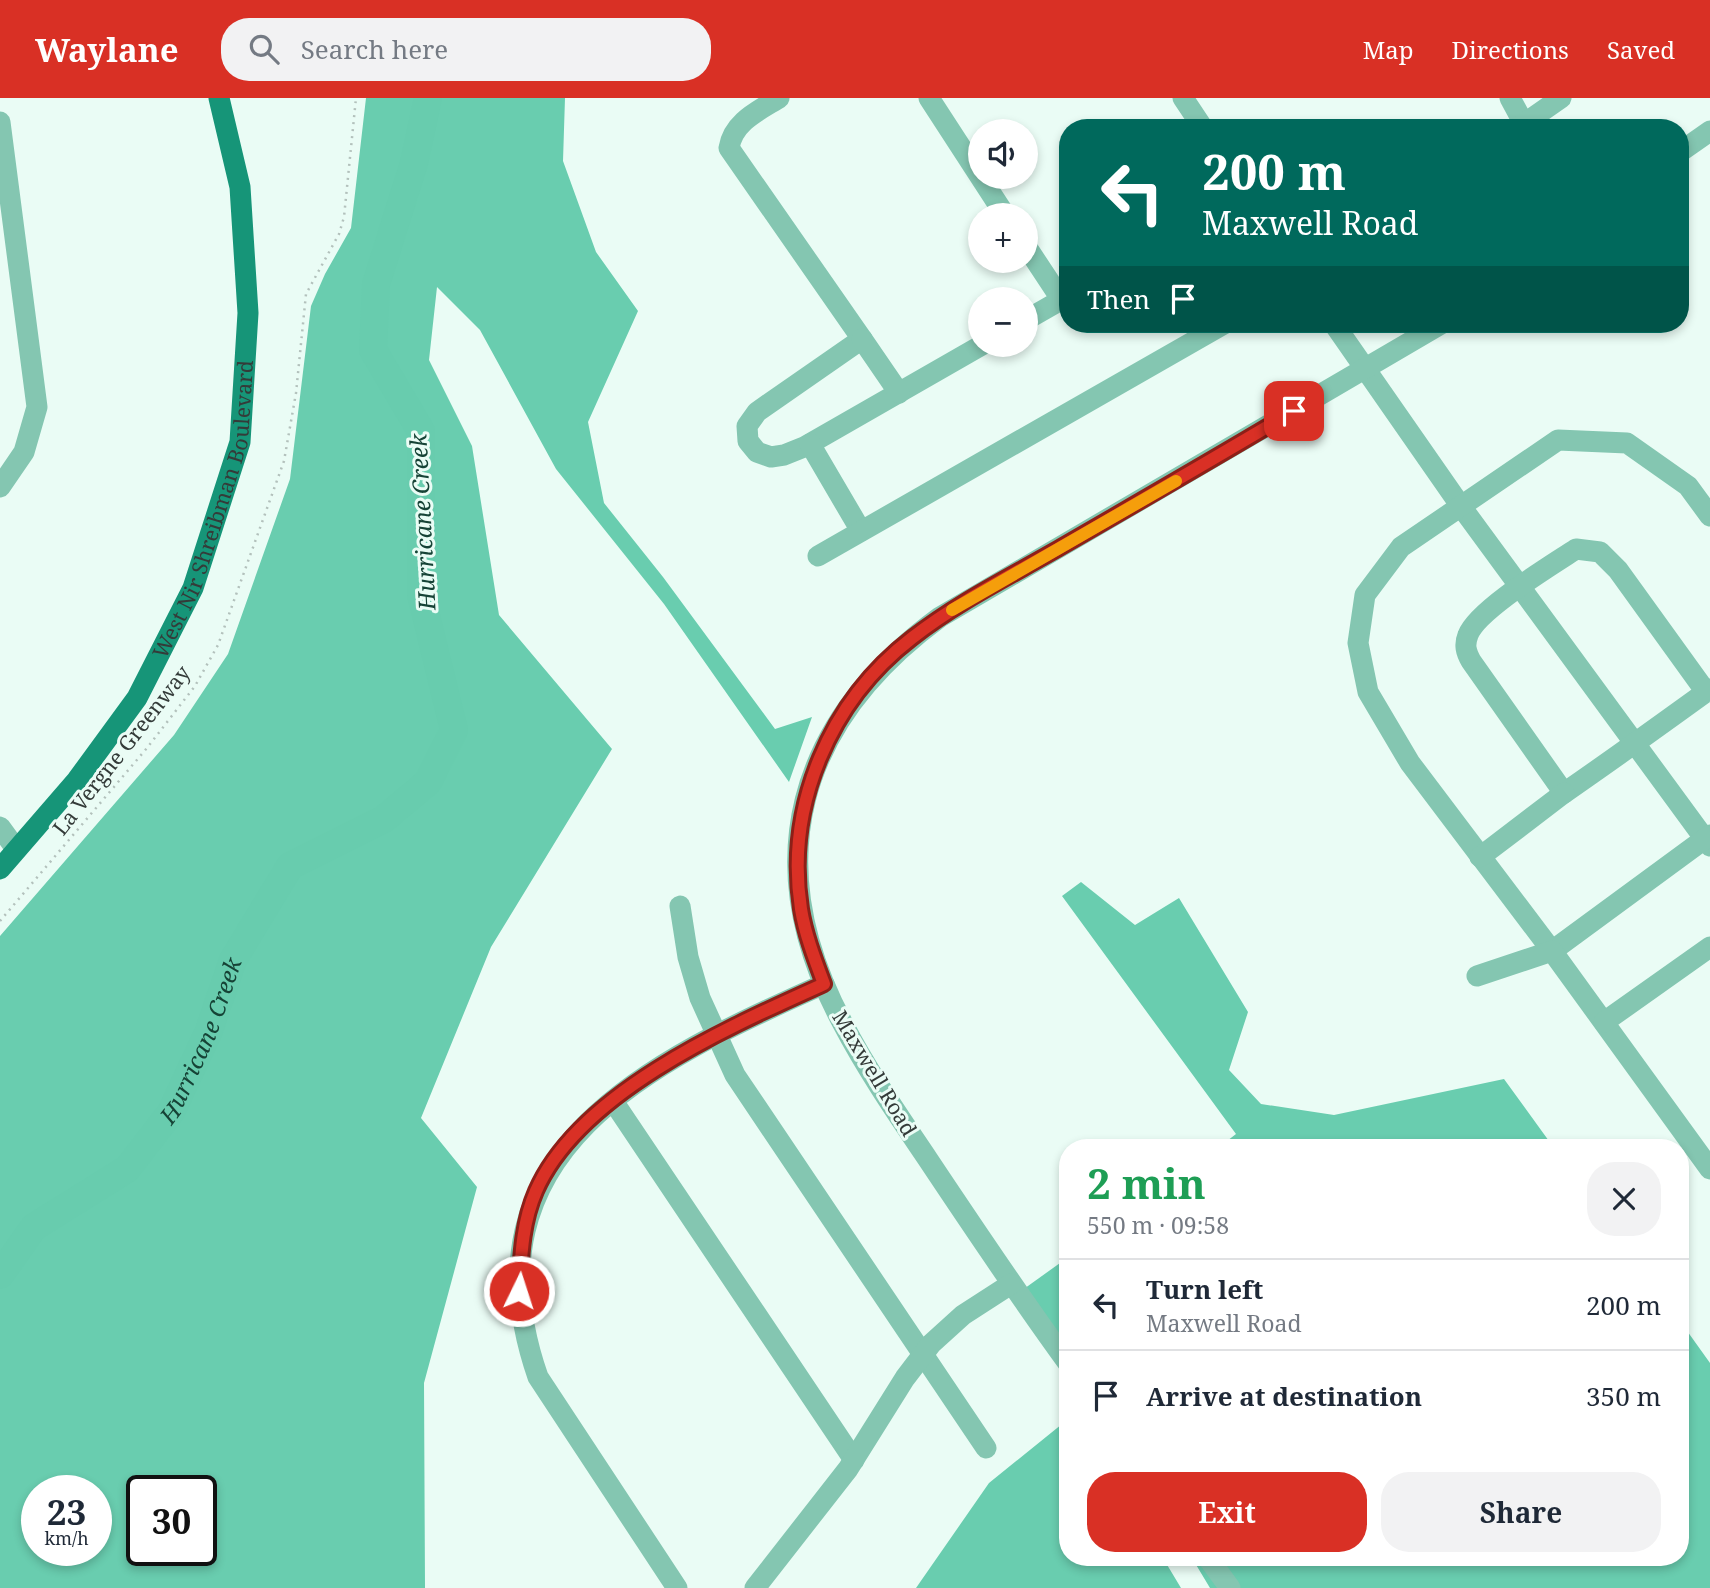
<!DOCTYPE html>
<html lang="en">
<head>
<meta charset="utf-8">
<style>
	body { margin:0; font-family:"Noto Serif",serif; background:#f2f2f3; color:#1f2937; height:100vh; display:flex; flex-direction:column; font-size:26px; white-space:nowrap }
	* { box-sizing:border-box; margin:0 }
	p { font-size:23px; color:#747a83 }
	.icon { flex:none; width:38px; height:38px; fill:none; stroke:currentColor; stroke-width:2; stroke-linecap:round; stroke-linejoin:round }
	.map { position:relative; flex:1; overflow:hidden }
	.sheet { position:absolute; left:1059px; top:1041px; width:630px; height:427px; display:flex; flex-direction:column; background:#fff; border-radius:28px; box-shadow:0 4px 10px #0003 }
	.sheet>* { flex:none }
	.guide { position:absolute; left:1059px; top:21px; width:630px; height:214px; border-radius:28px; box-shadow:0 4px 10px #0003; background:#00695c; color:#fff; overflow:hidden }
	.controls { position:absolute; left:968px; top:21px; display:grid; gap:14px }
	.controls a { display:grid; place-items:center; width:70px; height:70px; border-radius:50%; background:#fff; box-shadow:0 4px 10px #0003; font-size:35px }
	.speed { position:absolute; left:21px; top:1377px; display:flex; gap:14px; font-size:35px; font-weight:700; text-align:center }
	.speed>* { display:grid; place-content:center; width:91px; height:91px; border-radius:50%; background:#fff; box-shadow:0 4px 10px #0003; line-height:1 }
	.speed small { font-size:18px; font-weight:400 }
	.speed .limit { border:4px solid #111; border-radius:10px; background:#fff; color:#111 }
	.pin { position:absolute; display:grid; place-items:center; width:60px; height:60px; color:#fff; margin:-30px; border-radius:14px; box-shadow:0 4px 10px #0006 }
	.me { position:absolute; width:77px; margin:-38px; rotate:4deg; stroke-linejoin:round; filter:drop-shadow(0 0 5px #0008) }
	.turn { display:flex; align-items:center; gap:24px; height:147px; padding:0 28px; font-size:32px }
	.turn .icon { width:91px; height:91px; stroke-width:2.5 }
	.turn b { display:block; font-size:49px; line-height:60px }
	.then { display:flex; align-items:center; height:66px; padding:0 28px; background:#0003; gap:14px; font-size:26px }
	.round { display:grid; place-items:center; flex:none; width:74px; height:74px; border-radius:28px; background:#f2f2f3 }
	.headline { display:flex; align-items:center; justify-content:space-between; height:119px; padding:0 28px }
	h1 { font-size:42px; font-weight:700; line-height:52px; color:#1e9e55 }
	.cta { display:flex; gap:14px; margin-top:auto; padding:14px 28px }
	.cta a { flex:1; height:80px; border-radius:28px; background:#d93025; color:#fff; font-size:28px; font-weight:700; line-height:80px; text-align:center }
	.cta a+a { background:#f2f2f3; color:#1f2937 }
	ul { padding:0; list-style:none }
	li { display:flex; align-items:center; gap:21px; height:91px; padding:0 28px; border-top:2px solid #e0e1e3 }
	li div { flex:1 }
	li b { display:block; font-size:26px }
	li em { font-style:normal }
	header { display:flex; align-items:center; gap:42px; box-sizing:border-box; height:98px; padding:0 35px; background:#d93025; color:#fff }
	header strong { font-size:33px }
	nav { display:flex; gap:38px; margin-inline-start:auto; font-size:24px }
	.search { width:490px; height:63px; background:#f2f2f3; display:flex; align-items:center; gap:18px; box-sizing:border-box; padding:0 24px; border-radius:28px; color:#747a83; font-size:26px }
	.map>svg:first-child { display:block }
</style>
</head>
<body>
<header>
<strong>Waylane</strong>
<div class="search"><svg class="icon" aria-label="search" viewBox="0 0 24 24"><circle cx="10" cy="10" r="6"/><path d="M15 15l6 6"/></svg>Search here</div>
<nav><a>Map</a><a>Directions</a><a>Saved</a></nav>
</header>
<div class="map">
<svg width="1710" height="1490" viewBox="0 0 1710 1490">
	<rect width="100%" height="100%" fill="#eafcf5"/>
	<g fill="#69cdaf" fill-rule="evenodd">
		<path d="M366 0H565L563 63 596 154 638 213 588 324 604 405 663 479 775 631 812 619 789 684 664 506 556 371 480 232 437 189 429 262 472 348 499 517 612 651 491 849 421 1020 477 1089 424 1285 425 1490H0V838L174 637 228 556 290 381 311 208 325 176 351 130ZM37 1393H96V1452H37ZM142 1393H201V1452H142Z"/>
		<polygon points="1081,784 1135,827 1179,800 1248,914 1229,972 1261,1006 1334,1017 1504,981 1554,1050 1218,1050 1236,1036 1062,798"/>
		<polygon points="1067,1160 1067,1260 1021,1193"/>
		<polygon points="1680,1223 1710,1265 1710,1490 1210,1490 1192,1460 1680,1460"/>
		<polygon points="1067,1322 1068,1460 1163,1460 1181,1490 916,1490 989,1385"/>
	</g>
	<g fill="none" stroke-linecap="round" stroke-linejoin="round">
		<path stroke="#68ccae" stroke-width="28" id="s1" d="M0 1177 34 1129 127 1071 171 1014 208 935 233 862 290 768 384 721 428 684 454 632 421 497V333L373 252 376 186 414 65 428 0"/>
		<polyline stroke="#b3c1bc" stroke-width="2.5" stroke-dasharray="2 5" stroke-linecap="butt" points="0,823 147,650 195,588 218,547 284,363 296,295 306,196 339,136 344,119 356,0"/>
		<g stroke="#84c6b1" stroke-width="21">
			<path d="M779 0C758 13 733 24 729 50L862 241 757 314 747 328 748 343 757 354 771 359 784 357 804 349 982 247"/>
			<polyline points="929,0 1005,117"/>
			<polyline points="1183,0 1203,30"/>
			<polyline points="1510,0 1524,26"/>
			<polyline points="0,24 37,309 24,354 0,389"/>
			<polyline points="1518,30 1561,0"/>
			<polyline points="1680,54 1710,33"/>
			<polyline points="1026,148 1061,201"/>
			<polyline points="1026,222 1068,198"/>
			<polyline points="1334,226 1460,407 1710,748"/>
			<polyline points="862,241 899,295"/>
			<polyline points="810,346 861,433"/>
			<polyline points="1710,418 1688,388 1627,345 1558,342 1401,449 1365,497 1358,545 1368,594 1410,665 1552,853 1710,737"/>
			<polyline points="818,458 1224,226"/>
			<path d="M1706 594 1618 472 1600 454 1576 451C1552 467 1477 512 1468 537 1464 547 1466 554 1471 563L1564 695C1612 662 1659 628 1706 594L1710 591"/>
			<polyline points="0,729 16,751"/>
			<polyline points="1480,759 1564,695"/>
			<polyline points="680,808 688,859 700,900 735,977 986,1350"/>
			<polyline points="1477,878 1552,853 1710,1071"/>
			<polyline points="1604,924 1710,849"/>
			<polyline points="613,1003 854,1362"/>
			<path d="M1068 1265C1019 1198 973 1129 927 1060 898 1017 867 972 843 926 757 765 796 625 940 519L1441 226"/>
			<polyline points="1208,1460 1230,1490"/>
			<path d="M677 1490 538 1279C459 1052 651 963 824 886"/>
			<polyline points="755,1490 848,1371 905,1280 931,1246 963,1217 1011,1186"/>
		</g>
		<path stroke="#169578" stroke-width="21" id="s2" d="M0 771 77 682 137 600 193 490 240 344 248 215 240 89 219 0"/>
	</g>
	<g fill="none" stroke-linecap="round" stroke-linejoin="round">
		<g stroke="#8d1f18" stroke-width="18">
			<path id="route" d="M519 1193C521 1159 522 1125 536 1093 579 994 731 928 824 886 815 862 805 836 801 811 785 708 830 603 912 540 958 504 1011 478 1061 449 1139 404 1217 359 1294 313"/>
		</g>
		<use href="#route" stroke="#d93025" stroke-width="12"/>
		<polyline stroke="#f59e0b" stroke-width="12" points="952,512 1176,383"/>
	</g>
	<g text-anchor="middle" dominant-baseline="central" stroke-width="6" stroke-linejoin="round" paint-order="stroke">
		<g font-size="21" fill="#343b39" stroke="#eafcf5">
			<text stroke="none"><textPath href="#s2" startOffset="422">West Nir Shreibman Boulevard</textPath></text>
			<text transform="translate(121 652) rotate(-52)">La Vergne Greenway</text>
			<text transform="translate(875 975) rotate(59)">Maxwell Road</text>
		</g>
		<g font-size="23" font-style="italic" fill="#164336" stroke="#eafcf5">
			<text transform="translate(422 424) rotate(-93)">Hurricane Creek</text>
			<text stroke="none"><textPath href="#s1" startOffset="318">Hurricane Creek</textPath></text>
		</g>
	</g>
</svg>
<div class="controls">
<a><svg class="icon" aria-label="sound" viewBox="0 0 24 24"><path d="M4 9h4l5-4v14l-5-4H4zM17 9q2 3 0 6"/></svg></a>
<a>+</a>
<a>−</a>
</div>
<div class="speed"><div>23<small>km/h</small></div><div class="limit">30</div></div>
<div class="pin" style="left:1294px;top:313px;background:#d93025"><svg class="icon" aria-label="arrive" viewBox="0 0 24 24"><path d="M6 21V4h12l-3 4 3 4H6"/></svg></div>
<svg class="me" style="left:519px;top:1193px" viewBox="-20 -20 40 40"><circle r="17" fill="#d93025" stroke="#fff" stroke-width="3"/><path d="M0-11L8 9 0 5-8 9z" fill="#fff"/></svg>
<div class="guide">
<div class="turn"><svg class="icon" aria-label="left" viewBox="0 0 24 24"><path d="M17 20v-9H6M10 6l-5 5 5 5"/></svg><div><b>200 m</b>Maxwell Road</div></div>
<div class="then">Then<svg class="icon" aria-label="arrive" viewBox="0 0 24 24"><path d="M6 21V4h12l-3 4 3 4H6"/></svg></div>
</div>
<section class="sheet">
<div class="headline"><div><h1>2 min</h1><p>550 m · 09:58</p></div><a class="round"><svg class="icon" aria-label="close" viewBox="0 0 24 24"><path d="M6 6l12 12M18 6L6 18"/></svg></a></div>
<ul>
<li><svg class="icon" aria-label="left" viewBox="0 0 24 24"><path d="M17 20v-9H6M10 6l-5 5 5 5"/></svg><div><b>Turn left</b><p>Maxwell Road</p></div><em>200 m</em></li>
<li><svg class="icon" aria-label="arrive" viewBox="0 0 24 24"><path d="M6 21V4h12l-3 4 3 4H6"/></svg><div><b>Arrive at destination</b></div><em>350 m</em></li>
</ul>
<div class="cta"><a>Exit</a><a>Share</a></div>
</section>
</div>
</body>
</html>
